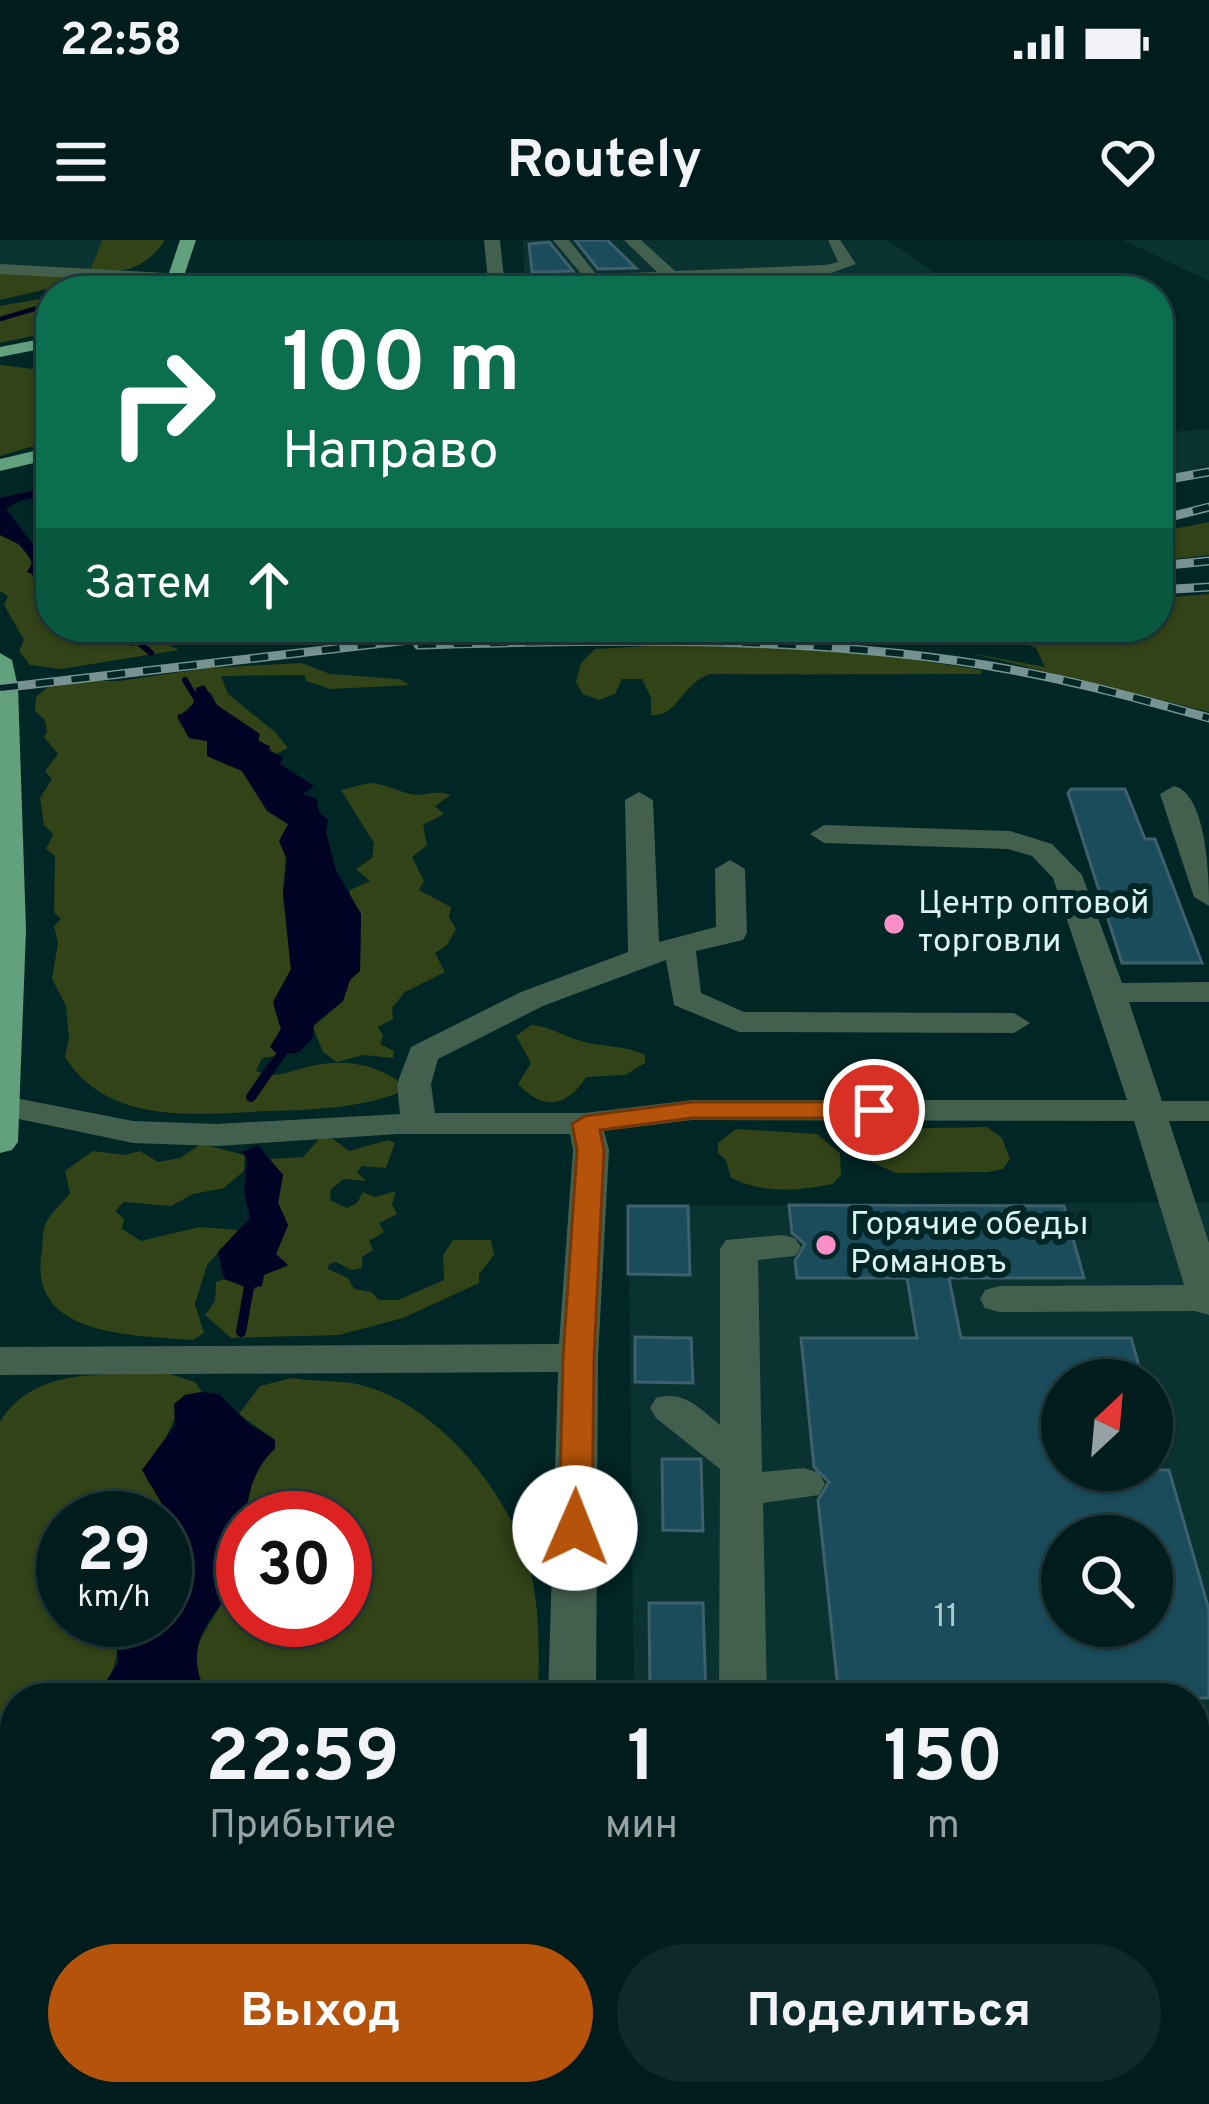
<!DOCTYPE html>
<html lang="ru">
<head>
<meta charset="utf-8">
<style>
	body { margin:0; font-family:Overpass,sans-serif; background:#0e2929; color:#f1f3f6; height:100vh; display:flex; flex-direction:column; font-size:45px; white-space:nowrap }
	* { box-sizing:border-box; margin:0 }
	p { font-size:39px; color:#95a1a3 }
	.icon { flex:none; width:66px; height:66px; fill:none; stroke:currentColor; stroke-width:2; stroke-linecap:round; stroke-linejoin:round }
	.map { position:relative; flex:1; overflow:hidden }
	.drawer { position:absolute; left:0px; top:1443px; width:1209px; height:423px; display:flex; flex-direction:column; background:#001c1c; border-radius:48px 48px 0 0; box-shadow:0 3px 9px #0004,0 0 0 3px #223a3b }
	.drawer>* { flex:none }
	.hud { position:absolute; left:36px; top:36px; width:1137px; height:366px; border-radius:48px; box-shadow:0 3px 9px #0004,0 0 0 3px #223a3b; background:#0b6e4f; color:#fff; overflow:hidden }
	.needle { width:78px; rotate:26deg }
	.tools { position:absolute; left:1041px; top:1119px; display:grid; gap:24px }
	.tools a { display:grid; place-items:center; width:132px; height:132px; border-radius:50%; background:#001c1c; box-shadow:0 3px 9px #0004,0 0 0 3px #223a3b; font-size:60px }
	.speed { position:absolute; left:36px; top:1251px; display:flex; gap:24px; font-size:60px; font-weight:700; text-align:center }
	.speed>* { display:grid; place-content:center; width:156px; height:156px; border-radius:50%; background:#001c1c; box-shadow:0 3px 9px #0004,0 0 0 3px #223a3b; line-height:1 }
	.speed small { font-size:30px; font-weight:400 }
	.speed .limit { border:18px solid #d22; background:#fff; color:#111 }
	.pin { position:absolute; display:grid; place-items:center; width:102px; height:102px; color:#fff; margin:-51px; border:6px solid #fff; border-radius:50%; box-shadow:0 3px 12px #0007 }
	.me { position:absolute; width:132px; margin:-66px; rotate:1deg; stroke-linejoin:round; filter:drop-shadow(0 0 9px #0008) }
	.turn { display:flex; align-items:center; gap:42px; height:252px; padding:0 48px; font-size:54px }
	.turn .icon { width:156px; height:156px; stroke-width:2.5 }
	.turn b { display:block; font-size:84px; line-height:102px }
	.then { display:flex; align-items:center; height:114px; padding:0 48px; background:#0003; gap:24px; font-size:45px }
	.eta { display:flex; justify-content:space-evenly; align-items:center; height:204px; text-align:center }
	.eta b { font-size:72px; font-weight:700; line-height:84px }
	.primary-button { display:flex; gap:24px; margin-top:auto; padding:24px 48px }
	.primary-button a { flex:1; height:138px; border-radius:72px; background:#b45309; color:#fff; font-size:48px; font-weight:700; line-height:138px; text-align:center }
	.primary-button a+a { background:#0e2929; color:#f1f3f6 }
	.status { display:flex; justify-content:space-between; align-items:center; height:84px; padding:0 60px; background:#001c1c; direction:ltr }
	.status svg { height:33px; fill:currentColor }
	header { display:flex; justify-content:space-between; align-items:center; height:156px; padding:0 48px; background:#001c1c; font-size:54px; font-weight:700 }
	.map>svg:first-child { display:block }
</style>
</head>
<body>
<div class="status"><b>22:58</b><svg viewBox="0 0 49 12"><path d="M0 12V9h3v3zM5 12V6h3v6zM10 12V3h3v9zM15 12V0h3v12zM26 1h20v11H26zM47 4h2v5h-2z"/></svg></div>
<header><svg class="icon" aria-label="menu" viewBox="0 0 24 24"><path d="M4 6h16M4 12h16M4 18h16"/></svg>Routely<svg class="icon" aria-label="heart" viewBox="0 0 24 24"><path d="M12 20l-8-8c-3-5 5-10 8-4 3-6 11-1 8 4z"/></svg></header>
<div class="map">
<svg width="1209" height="1864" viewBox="0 0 1209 1864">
	<rect width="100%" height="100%" fill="#002625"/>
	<g fill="#093230" fill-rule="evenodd">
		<polygon points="0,0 132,0 99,36 0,60"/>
		<polygon points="523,0 888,0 942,38 709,51 552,51 547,35 524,35"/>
		<polygon points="1123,0 1209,0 1209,41"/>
		<polygon points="1158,184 1170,192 1209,189 1209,230 1158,243"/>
		<path d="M1209 962V1864H638L637 1851H1194V1458H634L628 966ZM1062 1140H1152V1230H1062ZM1062 1296H1152V1386H1062Z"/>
	</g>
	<g fill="#324317">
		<path d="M102 0H165C147 27 124 36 91 29Z"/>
		<polygon points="0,31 125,40 140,46 135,51 88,45 90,39 0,60"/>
		<polygon points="51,57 51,92 0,103 0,66"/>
		<polygon points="0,125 51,131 51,201 0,216"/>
		<polygon points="1209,282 1209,315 1158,321 1158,292"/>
		<path d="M0 295C19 302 35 315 32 337L51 341V387H99L131 406 164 402 179 410 61 429 30 425 19 411 24 400 4 365 8 356 0 351Z"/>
		<polygon points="1209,354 1209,472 971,413 1045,427 1036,408 999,392 1148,390 1158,387 1160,358"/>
		<path d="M715 402 837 408 982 430 981 434C891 434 802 435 711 434 683 441 678 478 651 475V458L642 439H622L615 454 599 460 583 454 576 442 581 423 595 409Z"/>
		<path d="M302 423 330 434 399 439 410 445 331 449 306 441 305 435 221 436 228 454 275 492 288 508 276 514 217 465 211 453 196 448V461L177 478 189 498 207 501V516L242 531 267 570 288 584 283 653 291 729 274 767 281 789 270 807 285 815 262 818 256 831C276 839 284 833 303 828 337 819 367 821 397 840L398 853C360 868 311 870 269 871 199 874 109 887 65 817L69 798 66 766 52 739 58 703 54 686 61 679 54 672 55 616 46 609 53 594 44 585 40 558 52 539 45 531 58 514 44 497 47 492 45 480 35 471 36 457 48 447 75 441H119L208 428Z"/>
		<path d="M369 543C385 544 395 550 410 554 424 557 436 549 451 555L435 566 444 574 423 585 427 605 412 617 424 641 419 650 451 667 449 677 456 689 447 705 435 713 445 732 405 752 392 768 393 779 378 787 383 796 380 804 394 811 393 818 364 815 337 822 323 812 313 787 343 761 350 740 360 731 361 674 349 656 350 650 370 641 356 629 372 618 374 603 341 550Z"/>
		<path d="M531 785C548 786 561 795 578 800 601 808 623 804 645 815V823L625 835 586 837C568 866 544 872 518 844L531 823 516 796Z"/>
		<polygon points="987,887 1002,898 1010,919 1003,929 988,932 896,933 872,922 866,895 876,889"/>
		<path d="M736 889 817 894 840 913 841 935 833 944C797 951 765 954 731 938L726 920 718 913V903Z"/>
		<polygon points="320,898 333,899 349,911 388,900 395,903 386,928 362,926 357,932 366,941 344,939 331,949 330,960 347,968 357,963 363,952 375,957 396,951 392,964 397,974 379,983 384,992 369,1001 373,1010 362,1017 362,1028 351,1030 336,1022 329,1024 328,1029 348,1038 354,1049 371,1052 379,1060 398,1060 444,1040 443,1015 453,1000 491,1000 494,1015 479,1034 479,1043 403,1078 339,1095 231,1098 205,1075 215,1061 216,1042 224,1039 256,1049 264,1035 288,1026 276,1014 288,985 278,962 283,934 268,919 303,917"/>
		<path d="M201 904 245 915 244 931 224 948 193 954 171 966 124 962 115 971 124 979 122 989 141 1001 199 987 238 990 207 1025 195 1064 204 1093 193 1100C132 1095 26 1097 42 1011 43 1001 42 991 46 983 51 972 63 963 70 953L65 931 93 911 125 915 140 911 158 922 180 918Z"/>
		<path d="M164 1132 195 1142 202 1152 185 1155 147 1240 160 1259 165 1278H63V1380H115C120 1415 117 1431 95 1458H15V1851H43L41 1864H0V1182C36 1124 105 1137 164 1132Z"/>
		<path d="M292 1138C313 1142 336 1140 357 1144 433 1161 505 1247 527 1319 541 1364 539 1412 538 1458H211C175 1414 211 1389 227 1353 237 1333 238 1307 243 1286V1380H345V1278H245L255 1228 275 1209V1200L239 1174 260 1146Z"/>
		<polygon points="150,1851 530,1851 529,1864 145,1864"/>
	</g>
	<g fill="#000324">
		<polygon points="51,247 51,254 19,261 6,269 32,303 51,317 51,341 27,332 33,322 19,304 0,295 0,258"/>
		<path d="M204 445 217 465 260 494 258 501 270 506 269 511 283 517 280 524 314 546 303 554 317 559 319 572 328 580 326 593 336 630 361 674 360 731 350 740 343 761 314 784 313 798 299 812 278 815 270 807 281 789 273 762 291 729 283 653 287 620 279 601 288 584 267 571 242 531 207 516V501L189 498 177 475C191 473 196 461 196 448Z"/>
		<polygon points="258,905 283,935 278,963 288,985 276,1014 288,1025 264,1035 262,1046 248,1048 224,1039 218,1012 250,978 244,952 247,919 242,912"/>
		<path d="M202 1152 219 1154 249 1184 275 1200V1208C231 1252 253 1309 226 1356 214 1376 199 1389 197 1414 196 1430 201 1446 211 1458H95L118 1423 115 1380H165V1269L142 1230 175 1185 174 1164 185 1155Z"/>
	</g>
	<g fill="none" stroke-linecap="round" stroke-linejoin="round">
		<g stroke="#000324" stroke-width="4.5">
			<polyline points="101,51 140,46 216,51"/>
			<polyline points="0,79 51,64"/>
		</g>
		<g stroke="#000324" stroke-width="6">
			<polyline points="121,387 151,413"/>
			<polyline points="185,440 203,470"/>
		</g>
		<polyline stroke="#000324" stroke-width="9" points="269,831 287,806"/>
		<g stroke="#000324" stroke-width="10">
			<polyline points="251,857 271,828"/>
			<polyline points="241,1092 251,1036"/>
		</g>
	</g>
	<g fill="#1b4c5c" stroke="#3d606c" stroke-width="3" fill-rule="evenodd">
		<polygon points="575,0 607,0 636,28 598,29"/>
		<polygon points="549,2 550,3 573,31 532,32 529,4"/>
		<polygon points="1071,549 1125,549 1145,599 1155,599 1202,723 1122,723 1068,553"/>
		<path d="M789 965 1064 966 1084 1038H949L961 1098H1131L1143 1140H1062V1230H1169L1209 1370V1458H839L818 1260 829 1242 814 1227 801 1098H917L907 1038H797L795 1021 805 1004 792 993ZM1062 1296H1152V1386H1062Z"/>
		<polygon points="628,966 688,966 690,1035 628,1034"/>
		<polygon points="635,1097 691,1098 693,1143 635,1142"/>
		<polygon points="662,1219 701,1219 703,1291 663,1290"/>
		<polygon points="649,1363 703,1363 706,1458 650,1458"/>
	</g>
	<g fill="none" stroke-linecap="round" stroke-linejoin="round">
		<g fill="#43604f" fill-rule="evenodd">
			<polygon points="484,0 500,0 504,38 582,35 553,0 569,0 596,34 657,32 624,0 641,0 675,31 825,25 838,22 828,0 840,0 856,24 826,35 489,51"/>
			<polygon points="0,24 204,35 390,36 398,41 399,51 383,51 382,46 204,45 0,34"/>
			<path d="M1174 546C1207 554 1209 638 1209 666L1194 657 1160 554Z"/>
			<polygon points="639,552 653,560 659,702 716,687 715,629 730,620 745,629 747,693 743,700 696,711 701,753 744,772 1014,773 1030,783 1014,793 739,792 674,765 666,720 543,766 438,819 431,844 435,873 585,873 692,860 1127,860 1053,638 1032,616 1008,609 824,603 810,594 824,585 1010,591 1052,604 1082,635 1122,743 1209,742 1209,762 1129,762 1162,861 1209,861 1209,881 1169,881 1209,1003 1209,1075 1195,1071 999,1072 985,1068 980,1059 985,1050 999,1046 1184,1045 1134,881 692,880 604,891 609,910 598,1118 596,1458 548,1458 558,1132 0,1135 0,1107 559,1104 573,910 570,894 398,894 217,906 133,903 0,875 0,855 133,881 217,884 400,874 397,844 411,807 521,752 628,712 625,560"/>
			<path d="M782 995 795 998 801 1007 795 1016 758 1020 762 1232 804 1228 819 1233 825 1244 819 1255 763 1263 767 1458H719L720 1229 656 1178 650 1168 656 1158C684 1150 699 1168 720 1185V1009L726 1000Z"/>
			<polygon points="537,1851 593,1851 592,1864 536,1864"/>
			<polygon points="751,1851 807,1851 808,1864 752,1864"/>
		</g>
		<g fill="#62a07e" fill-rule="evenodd">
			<polygon points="180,0 196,0 179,51 163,51"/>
			<polygon points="51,97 51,107 0,117 0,107"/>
			<polygon points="51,207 51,219 0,231 0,219"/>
			<polygon points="0,413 12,420 18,447 26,690 18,902 12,910 0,913"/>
		</g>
		<g stroke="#769392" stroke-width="9">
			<g id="rail">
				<polyline points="1158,241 1209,232"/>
				<polyline points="1158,280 1209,267"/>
				<polyline points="1158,326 1209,321"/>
				<polyline points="1158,350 1209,347"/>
				<path d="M418 405C616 400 817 394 1013 430 1079 442 1144 460 1209 478"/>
				<polyline points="0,448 435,397"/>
			</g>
		</g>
		<use href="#rail" stroke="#002625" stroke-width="6" stroke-dasharray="18" stroke-linecap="butt"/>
	</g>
	<polygon fill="#b45309" stroke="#753606" stroke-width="3" points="692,862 874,862 887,870 874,878 692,878 600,890 604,910 594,1118 592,1288 587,1297 575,1300 563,1297 559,1288 563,1118 577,910 572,884 585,876"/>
	<g fill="#fa8fc7" stroke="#002625" stroke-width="4.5">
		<circle cx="894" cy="684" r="12"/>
		<circle cx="826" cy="1005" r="12"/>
	</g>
	<g text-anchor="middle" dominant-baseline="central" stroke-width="12" stroke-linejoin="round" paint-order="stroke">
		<g font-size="33" fill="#ddf3f1" stroke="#002625" text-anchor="start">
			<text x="918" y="665">Центр оптовой<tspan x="918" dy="38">торговли</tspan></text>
			<text x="850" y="986">Горячие обеды<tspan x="850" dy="38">Романовъ</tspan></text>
		</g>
		<g font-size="33" fill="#acc9cc">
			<text x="946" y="1378">11</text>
		</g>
	</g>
</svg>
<div class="tools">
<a><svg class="needle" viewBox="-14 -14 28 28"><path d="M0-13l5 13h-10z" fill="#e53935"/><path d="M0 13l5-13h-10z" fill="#95a1a3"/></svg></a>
<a><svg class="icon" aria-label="search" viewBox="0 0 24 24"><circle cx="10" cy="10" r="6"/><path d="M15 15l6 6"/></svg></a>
</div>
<div class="speed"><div>29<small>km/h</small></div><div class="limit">30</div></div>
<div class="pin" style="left:874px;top:870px;background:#d93025"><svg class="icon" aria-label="arrive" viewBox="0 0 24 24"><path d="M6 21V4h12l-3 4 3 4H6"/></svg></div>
<svg class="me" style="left:575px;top:1288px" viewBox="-20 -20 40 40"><circle r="19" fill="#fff"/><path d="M0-13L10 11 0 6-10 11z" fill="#b45309"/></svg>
<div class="hud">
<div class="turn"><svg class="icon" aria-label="right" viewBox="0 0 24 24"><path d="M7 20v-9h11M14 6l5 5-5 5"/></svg><div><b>100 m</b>Направо</div></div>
<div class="then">Затем<svg class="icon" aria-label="ahead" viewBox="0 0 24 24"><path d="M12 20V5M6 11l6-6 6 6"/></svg></div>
</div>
<section class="drawer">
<div class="eta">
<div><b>22:59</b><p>Прибытие</p></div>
<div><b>1</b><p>мин</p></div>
<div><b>150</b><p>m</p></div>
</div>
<div class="primary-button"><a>Выход</a><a>Поделиться</a></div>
</section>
</div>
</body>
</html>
